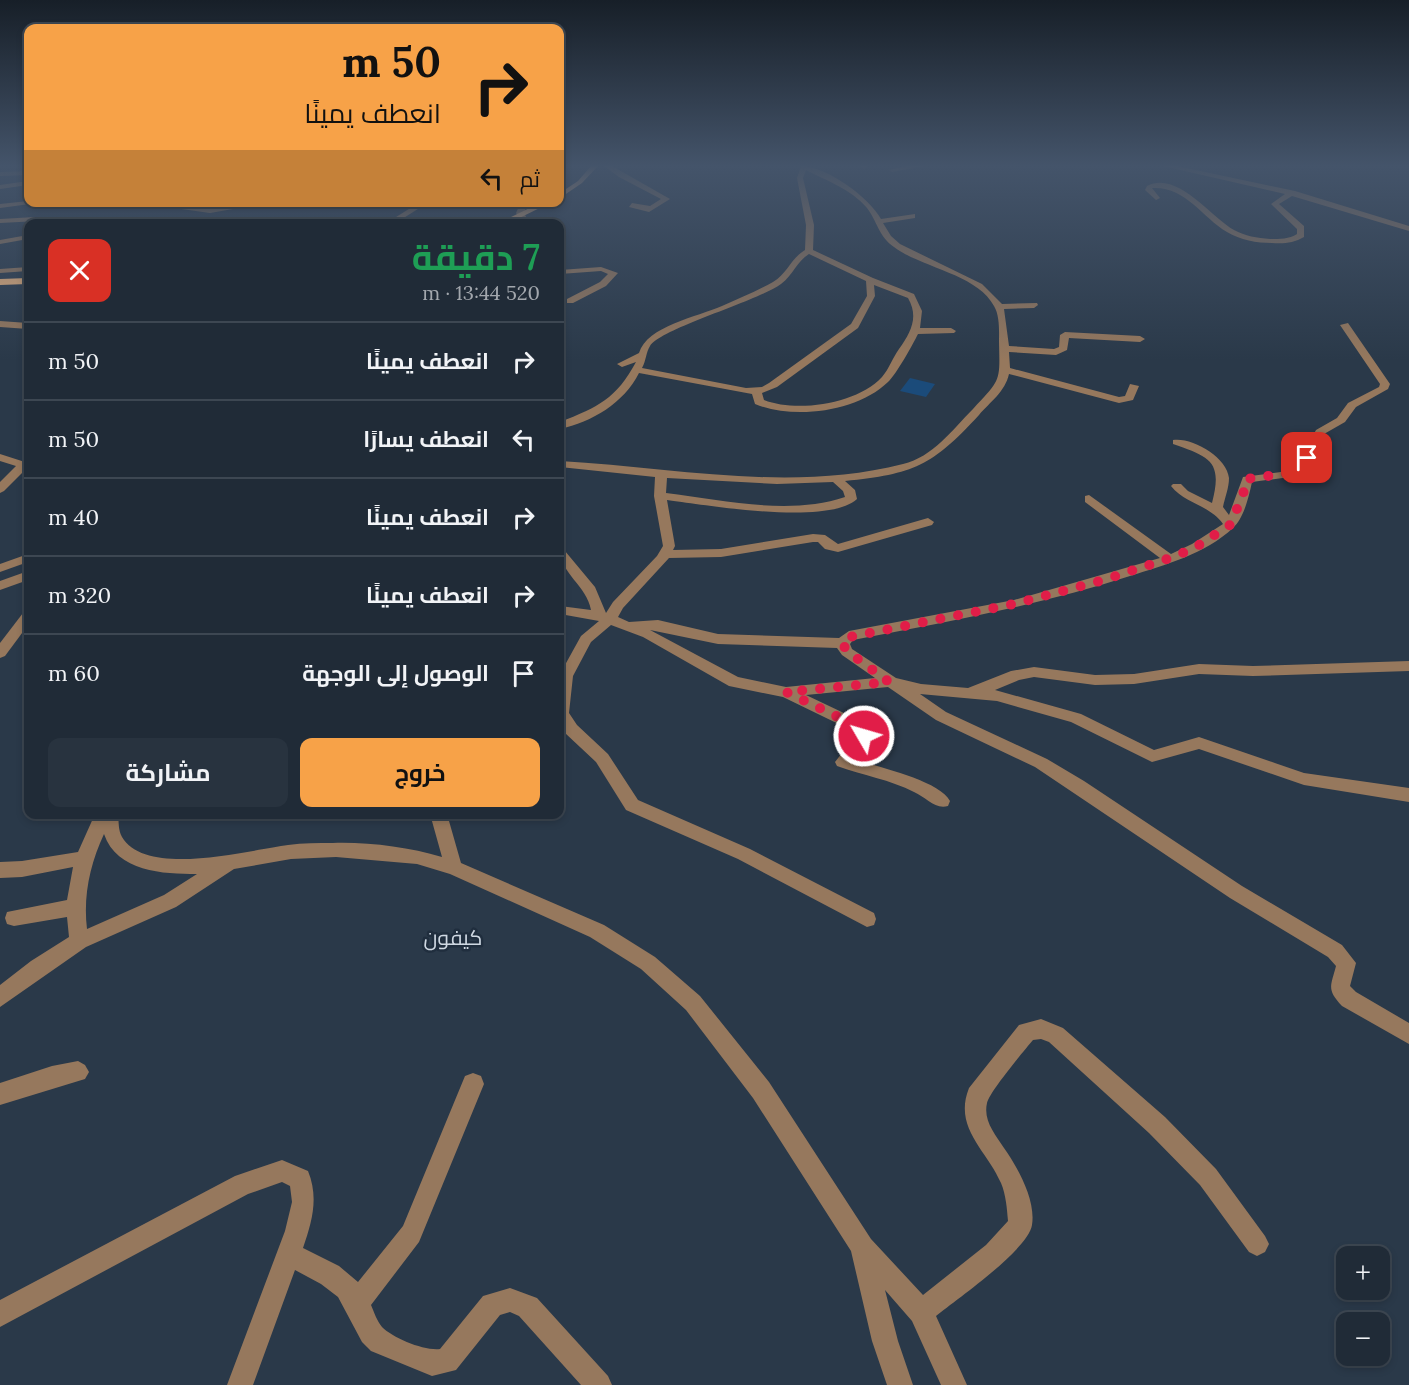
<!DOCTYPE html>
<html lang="ar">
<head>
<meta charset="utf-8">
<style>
	body { margin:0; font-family:Lora,Cairo,serif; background:#28333f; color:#f1f3f6; direction:rtl; height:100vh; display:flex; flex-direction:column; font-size:22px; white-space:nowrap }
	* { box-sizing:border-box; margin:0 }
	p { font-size:20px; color:#a2a7ad }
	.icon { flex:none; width:33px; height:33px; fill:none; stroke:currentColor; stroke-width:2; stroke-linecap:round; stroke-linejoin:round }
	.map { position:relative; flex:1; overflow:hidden; direction:ltr }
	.details { position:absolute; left:24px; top:219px; width:540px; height:600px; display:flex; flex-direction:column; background:#202b37; border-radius:12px; box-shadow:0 3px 9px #0003,0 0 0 2px #3d4752; direction:rtl }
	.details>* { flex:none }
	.banner { position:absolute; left:24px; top:24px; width:540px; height:183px; border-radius:12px; box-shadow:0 3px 9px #0003,0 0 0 2px #3d4752; direction:rtl; background:#f7a248; color:#111; overflow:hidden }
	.buttons { position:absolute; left:1336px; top:1246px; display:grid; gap:12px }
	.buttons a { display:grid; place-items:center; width:54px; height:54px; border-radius:12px; background:#202b37; box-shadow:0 3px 9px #0003,0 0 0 2px #3d4752; font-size:30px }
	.pin { position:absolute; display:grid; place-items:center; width:51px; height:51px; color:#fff; margin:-26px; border-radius:12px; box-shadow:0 3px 9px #0006 }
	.me { position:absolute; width:66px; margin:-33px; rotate:308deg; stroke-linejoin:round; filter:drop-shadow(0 0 4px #0008) }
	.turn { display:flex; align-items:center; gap:21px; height:126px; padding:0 24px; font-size:27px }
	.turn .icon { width:78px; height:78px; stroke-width:2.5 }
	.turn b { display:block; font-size:42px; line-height:51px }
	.then { display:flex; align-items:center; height:57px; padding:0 24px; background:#0003; gap:12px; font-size:22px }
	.round { display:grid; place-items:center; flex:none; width:63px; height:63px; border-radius:12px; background:#28333f }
	.head { display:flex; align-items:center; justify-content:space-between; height:102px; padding:0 24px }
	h1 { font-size:36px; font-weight:700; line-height:45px; color:#1e9e55 }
	.cta { display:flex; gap:12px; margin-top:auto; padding:12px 24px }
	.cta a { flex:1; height:69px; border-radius:12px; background:#f7a248; color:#111; font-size:24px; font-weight:700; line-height:69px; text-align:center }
	.cta a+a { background:#28333f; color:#f1f3f6 }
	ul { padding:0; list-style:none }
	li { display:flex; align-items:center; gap:18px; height:78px; padding:0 24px; border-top:2px solid #3d4752 }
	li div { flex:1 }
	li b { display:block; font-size:22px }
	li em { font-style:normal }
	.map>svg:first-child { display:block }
</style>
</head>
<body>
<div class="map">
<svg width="1409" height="1385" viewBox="0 0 1409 1385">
	<rect width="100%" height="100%" fill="#2a3949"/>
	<polygon fill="#1b4b7a" points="910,378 935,384 926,397 900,391"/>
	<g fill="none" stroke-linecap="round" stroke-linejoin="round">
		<g fill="#96785d" fill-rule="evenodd">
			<polygon points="604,166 612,166 670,199 649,212 629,207 632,203 650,206 661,199 619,177"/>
			<path d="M801 166C826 166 869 197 881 219L915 214V218L883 223 891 236 900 244 982 284 1002 304 1037 303 1038 305 1034 308 1004 309 1009 346 1054 349 1059 347 1060 335 1065 332 1140 336 1145 339 1140 342 1069 338 1067 350 1056 355 1009 352 1010 368 1119 397 1125 396 1130 384 1139 386 1133 400 1119 403 1009 374C1005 392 990 402 979 415 932 466 914 474 845 481L855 490 857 499C828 526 706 505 667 500L675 546 673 550 721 549 813 534 825 535 838 544 928 518 934 522 932 525 838 552 825 549 818 542H813L721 557 669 558 623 608 618 617 629 622 658 620 718 634 839 638 849 631 1014 600 1160 558 1085 502V496L1089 495 1171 554 1192 544 1223 524C1210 505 1185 504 1171 486L1173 484H1181L1188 491 1212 503C1223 461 1210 457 1173 444V440C1192 437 1227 457 1229 478 1229 488 1225 497 1223 507L1229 515 1243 477 1288 471 1296 467 1316 430 1337 418 1348 403 1379 387 1380 384 1340 325 1348 323 1390 384 1388 389 1356 407 1345 422 1324 434 1305 471 1290 477 1252 482C1249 496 1244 518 1233 528 1205 554 1165 565 1130 576 1040 605 947 622 853 640L850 644 852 649 896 678 921 684 968 688 1011 671 1034 667 1095 675 1134 674 1199 664 1253 666 1409 661V671L1253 676 1199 674 1134 684 1095 685 1034 677 1019 680 995 690 1081 714 1154 750 1199 737 1304 773 1409 788V802L1304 785 1199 749 1152 762 1071 722 997 701 920 694 946 712 1047 759 1084 781 1242 886 1342 945 1356 963 1350 986 1356 992 1409 1023V1044L1342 1006C1326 989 1331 986 1336 966L1328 957 1230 898 1035 767 936 720 888 687 806 695 867 724 872 736 854 759C877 767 939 780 950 801L948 806C935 810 926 797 914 792 891 780 862 775 837 766L835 762 856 735 855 732 783 697 729 686 643 637 611 625 591 642 573 676 569 713 577 725 608 754 638 800 750 849 874 913 876 919 874 925 867 927 738 859 626 810 596 762 565 733 560 723V674L581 636 599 621 560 614V606L591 610C587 586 560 573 560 550L565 551 595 587 606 613 613 602 657 556 663 546 654 496 655 477 560 467V461C673 467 789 493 903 464 933 457 952 430 973 409 1001 379 1000 382 999 342 999 331 1000 316 994 306 977 274 922 268 894 247 879 237 877 221 867 208 851 189 827 181 806 170L803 178 814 225 813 250 873 278 914 294 922 311 920 328H951L956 331 954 333 918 334C913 344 896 375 888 382 857 412 794 420 755 404L752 394 639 373C624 403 592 422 560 429V422C598 407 616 399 636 362L622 367 617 364 639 353C647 326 697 317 722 306 738 299 757 291 773 282 788 273 790 259 805 250L806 225 797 178ZM809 254 866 281 867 296 851 324 769 383 762 387 746 388 642 368C646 361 646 352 650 346 662 328 756 302 781 284 793 275 797 261 809 254ZM874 285 908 298C919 317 911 332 899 349 893 357 889 369 882 377 857 404 797 413 764 400L762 393 777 387 858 328 875 296ZM667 478 777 484 833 482 843 491 845 497C789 516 723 500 666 493ZM650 630 718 644 837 648 842 655 875 678 786 687 738 677Z"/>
			<polygon points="860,166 867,166 867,167 864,169"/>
			<polygon points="906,166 925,166 892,172 889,170"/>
			<path d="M1163 166H1177L1295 191 1409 226V231L1292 196 1279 204 1304 226V237C1294 243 1283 244 1272 243 1257 243 1240 240 1227 232 1202 217 1185 186 1152 188L1160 198 1156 200 1145 190 1147 186C1177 170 1211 217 1234 230 1245 236 1257 238 1270 239 1280 239 1289 239 1297 234V229L1271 204 1285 194Z"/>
			<polygon points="28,171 28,175 0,176 0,172"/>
			<polygon points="28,181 28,185 0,189 0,185"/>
			<polygon points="28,201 45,202 0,208 0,204"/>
			<polygon points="132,202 157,202 210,209 252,203 256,205 210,213"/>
			<polygon points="420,202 429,202 394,224 385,224"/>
			<polygon points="521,202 528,202 524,213 530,224 523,224 516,213"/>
			<polygon points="35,217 38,221 0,223 0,219"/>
			<polygon points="28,235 28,239 0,244 0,240"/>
			<polygon points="28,267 28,271 0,273 0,269"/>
			<polygon points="601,267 618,273 606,286 573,303 567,303 567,299 600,282 608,274 601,271 560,274 560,270"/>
			<polygon points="0,321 28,323 28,329 0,327"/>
			<polygon points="0,454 28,463 28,467 4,491 0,493 0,482 16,466 0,461"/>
			<polygon points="28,554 28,562 0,572 0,564"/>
			<polygon points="28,571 28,580 0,590 0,581"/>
			<polygon points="28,611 28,625 5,656 0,658 0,643 23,613"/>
			<path d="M95 814H118C119 822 118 830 122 837 146 878 249 850 288 845 303 843 318 843 333 843 369 842 408 847 442 857L430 814H447L461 863 604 925 655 957 700 996 769 1082 871 1239 923 1295 986 1245 1008 1221C1007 1209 1006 1195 1001 1183 987 1150 953 1128 969 1088L1019 1025 1041 1019 1063 1028 1165 1117 1216 1169 1265 1236 1269 1244 1265 1252 1257 1256 1249 1252 1200 1185 1149 1133 1049 1042 1041 1039 1033 1040C1023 1052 990 1091 987 1103 983 1121 995 1134 1004 1148 1018 1168 1036 1200 1032 1225 1028 1250 957 1299 936 1316L967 1385H941L912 1321 885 1290 898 1341 913 1385H887L872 1341 851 1251 753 1098 686 1010 641 969 590 937 450 874 417 864 336 857 291 859 234 869 176 907 86 947 0 1007V985L31 961 69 937 67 917 14 926 7 924 5 918 7 912 67 900 73 867 22 877 0 878V862L22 861 78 852ZM104 834C117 872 163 874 197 874L164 895 87 929C83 896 90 864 104 834Z"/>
			<polygon points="78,1061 85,1065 89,1072 85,1079 0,1105 0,1083 52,1066"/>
			<path d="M473 1073 481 1076 484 1084 419 1242 371 1305C374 1312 377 1321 382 1327 393 1338 424 1351 440 1349L483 1296 510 1288 537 1298 608 1376 612 1385H581L519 1316 510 1312 500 1315 456 1370 432 1376 371 1351 362 1342 338 1297 321 1284 295 1270 253 1385H227L285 1231 292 1202 290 1186 282 1182 248 1194 0 1327V1300L235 1176 282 1160 308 1171C319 1198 312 1222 303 1248L339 1266 358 1282 403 1226 465 1076Z"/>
		</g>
		<g fill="#f5b87d" fill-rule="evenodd">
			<polygon points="591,166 598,166 582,183 560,198 560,193 578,181"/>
			<polygon points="542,202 552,202 507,224 497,224"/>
			<polygon points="28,278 28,284 0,285 0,279"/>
		</g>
	</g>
	<linearGradient id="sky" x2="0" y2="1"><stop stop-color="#171f28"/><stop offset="0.46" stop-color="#44546a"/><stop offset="1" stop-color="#44546a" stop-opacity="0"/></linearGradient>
	<rect width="1409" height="360" fill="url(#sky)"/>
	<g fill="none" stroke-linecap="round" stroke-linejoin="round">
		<polyline stroke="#e11d48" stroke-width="10" stroke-dasharray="0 18" points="864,736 861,728 786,692 889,682 847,651 842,643 845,638 1014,604 1104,580 1176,556 1196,547 1230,525 1243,495 1246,479 1296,472 1301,469 1307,458"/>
	</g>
	<g text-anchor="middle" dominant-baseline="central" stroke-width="5" stroke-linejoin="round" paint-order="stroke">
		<g font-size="21" fill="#cfd8e2" stroke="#202e3e">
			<text x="453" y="937">كيفون</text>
		</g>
	</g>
</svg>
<div class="buttons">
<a>+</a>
<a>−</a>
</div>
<div class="pin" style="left:1307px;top:458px;background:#d93025"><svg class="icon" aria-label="arrive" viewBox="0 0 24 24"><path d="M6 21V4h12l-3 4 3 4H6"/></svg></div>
<svg class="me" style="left:864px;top:736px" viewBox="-20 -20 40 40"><circle r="17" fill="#e11d48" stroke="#fff" stroke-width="3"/><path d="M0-11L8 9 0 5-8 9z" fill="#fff"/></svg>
<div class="banner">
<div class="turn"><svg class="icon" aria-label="right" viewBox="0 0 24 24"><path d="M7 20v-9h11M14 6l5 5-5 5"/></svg><div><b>50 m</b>انعطف يمينًا</div></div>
<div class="then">ثم<svg class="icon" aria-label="left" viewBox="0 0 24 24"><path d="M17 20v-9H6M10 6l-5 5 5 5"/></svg></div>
</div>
<section class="details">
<div class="head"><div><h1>7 دقيقة</h1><p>520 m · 13:44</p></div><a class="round" style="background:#d93025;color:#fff"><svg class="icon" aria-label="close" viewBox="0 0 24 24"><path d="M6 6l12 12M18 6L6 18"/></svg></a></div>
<ul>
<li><svg class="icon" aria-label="right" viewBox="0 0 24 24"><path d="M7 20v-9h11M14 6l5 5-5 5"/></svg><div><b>انعطف يمينًا</b></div><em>50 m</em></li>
<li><svg class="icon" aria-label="left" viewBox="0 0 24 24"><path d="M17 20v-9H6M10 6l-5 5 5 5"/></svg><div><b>انعطف يسارًا</b></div><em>50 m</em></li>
<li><svg class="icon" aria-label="right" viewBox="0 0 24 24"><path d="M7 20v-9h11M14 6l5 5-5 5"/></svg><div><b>انعطف يمينًا</b></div><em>40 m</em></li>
<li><svg class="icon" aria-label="right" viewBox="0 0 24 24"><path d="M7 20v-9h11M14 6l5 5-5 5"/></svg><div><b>انعطف يمينًا</b></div><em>320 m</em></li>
<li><svg class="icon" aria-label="arrive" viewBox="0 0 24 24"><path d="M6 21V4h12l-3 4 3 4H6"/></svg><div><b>الوصول إلى الوجهة</b></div><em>60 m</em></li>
</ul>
<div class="cta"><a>خروج</a><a>مشاركة</a></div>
</section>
</div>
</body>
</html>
